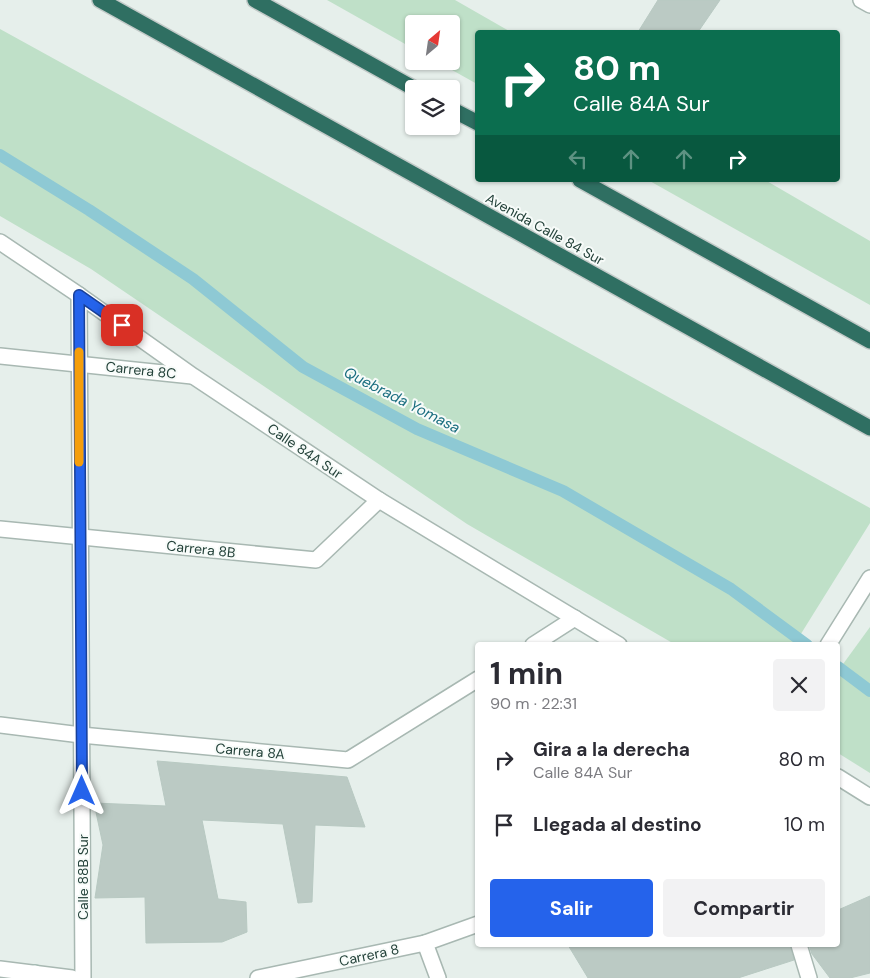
<!DOCTYPE html>
<html lang="es">
<head>
<meta charset="utf-8">
<style>
	body { margin:0; font-family:"DM Sans",sans-serif; background:#f2f2f3; color:#2b2b33; height:100vh; display:flex; flex-direction:column; font-size:19px; white-space:nowrap }
	* { box-sizing:border-box; margin:0 }
	p { font-size:16px; color:#7c7c81 }
	.icon { flex:none; width:28px; height:28px; fill:none; stroke:currentColor; stroke-width:2; stroke-linecap:round; stroke-linejoin:round }
	.map { position:relative; flex:1; overflow:hidden }
	.sheet { position:absolute; left:475px; top:642px; width:365px; height:305px; display:flex; flex-direction:column; background:#fff; border-radius:5px; box-shadow:0 1px 4px #0004 }
	.sheet>* { flex:none }
	.top-card { position:absolute; left:475px; top:30px; width:365px; height:152px; border-radius:5px; box-shadow:0 1px 4px #0004; background:#0b6e4f; color:#fff; overflow:hidden }
	.needle { width:32px; rotate:29deg }
	.fabs { position:absolute; left:405px; top:15px; display:grid; gap:10px }
	.fabs a { display:grid; place-items:center; width:55px; height:55px; border-radius:5px; background:#fff; box-shadow:0 1px 4px #0004; font-size:25px }
	.pin { position:absolute; display:grid; place-items:center; width:42px; height:42px; color:#fff; margin:-21px; border-radius:10px; box-shadow:0 2px 8px #0006 }
	.me { position:absolute; width:55px; margin:-28px; rotate:0deg; stroke-linejoin:round; filter:drop-shadow(0 0 4px #0008) }
	.turn { display:flex; align-items:center; gap:18px; height:105px; padding:0 15px; font-size:22px }
	.turn .icon { width:65px; height:65px; stroke-width:2.5 }
	.turn b { display:block; font-size:35px; line-height:42px }
	.lanes { display:flex; align-items:center; height:48px; padding:0 15px; background:#0003; justify-content:center; gap:25px; direction:ltr }
	.lanes .off { opacity:.35 }
	.round { display:grid; place-items:center; flex:none; width:52px; height:52px; border-radius:5px; background:#f2f2f3 }
	.head { display:flex; align-items:center; justify-content:space-between; height:85px; padding:0 15px }
	h1 { font-size:30px; font-weight:700; line-height:38px }
	.button { display:flex; gap:10px; margin-top:auto; padding:10px 15px }
	.button a { flex:1; height:58px; border-radius:5px; background:#2563eb; color:#fff; font-size:20px; font-weight:700; line-height:58px; text-align:center }
	.button a+a { background:#f2f2f3; color:#2b2b33 }
	ul { padding:0; list-style:none }
	li { display:flex; align-items:center; gap:15px; height:65px; padding:0 15px }
	li div { flex:1 }
	li b { display:block; font-size:19px }
	li em { font-style:normal }
	.map>svg:first-child { display:block }
</style>
</head>
<body>
<div class="map">
<svg width="870" height="978" viewBox="0 0 870 978">
	<rect width="100%" height="100%" fill="#e6efeb"/>
	<g fill="#bfe0c8">
		<polygon points="327,0 455,0 511,32 478,32 477,84 436,61 451,61 451,24 414,24 414,49"/>
		<polygon points="0,29 870,508 870,523 794,645 676,645 467,524 91,269 0,216"/>
		<polygon points="648,180 765,180 870,241 870,305"/>
		<polygon points="870,627 870,773 838,753 838,671"/>
	</g>
	<g fill="none" stroke-linecap="round" stroke-linejoin="round">
		<g stroke="#8ec9d4" stroke-width="12">
			<polyline points="0,155 89,210 193,279 303,367 417,429 563,491 731,589 807,645"/>
			<polyline points="838,667 870,691"/>
		</g>
	</g>
	<g fill="#bbcac4" stroke="#b8c9c2">
		<polygon points="658,0 720,0 698,32 638,32"/>
		<polygon points="157,761 347,777 365,827 315,825 312,902 298,903 283,824 202,820 218,899 246,902 247,932 222,942 146,943 145,897 95,898 103,845 94,803 166,806"/>
		<polygon points="870,896 870,973 850,978 830,978 812,954 809,945 838,945 838,910"/>
		<polygon points="568,945 790,945 794,960 738,978 588,978"/>
	</g>
	<g fill="none" stroke-linecap="round" stroke-linejoin="round">
		<g stroke="#a8b8b2" stroke-width="18">
			<g id="street">
				<polyline points="861,0 870,5"/>
				<polyline points="0,242 79,295 193,376 379,500 619,645"/>
				<polyline points="79,295 83,978"/>
				<polyline points="0,356 192,376"/>
				<polyline points="0,529 316,560 379,500"/>
				<polyline points="533,645 575,618"/>
				<polyline points="828,645 870,578"/>
				<polyline points="0,725 81,735 348,760 478,679"/>
				<polyline points="838,777 870,797"/>
				<polyline points="425,943 438,978"/>
				<polyline points="799,945 809,978"/>
				<polyline points="0,969 72,978"/>
				<polyline points="258,978 425,943 478,924"/>
			</g>
		</g>
		<g stroke="#a4bbb3" stroke-width="18">
			<polyline id="secondary" points="30,978 35,973"/>
		</g>
		<g stroke="#c2cac8" stroke-width="18">
			<g id="highway">
				<polyline points="100,0 870,428"/>
				<polyline points="255,0 415,89"/>
				<polyline points="451,109 478,123"/>
				<polyline points="580,180 870,341"/>
			</g>
		</g>
		<use href="#street" stroke="#fff" stroke-width="15"/>
		<use href="#secondary" stroke="#fff" stroke-width="15"/>
		<use href="#highway" stroke="#2f6f62" stroke-width="15"/>
	</g>
	<g fill="none" stroke-linecap="round" stroke-linejoin="round">
		<g stroke="#184099" stroke-width="12">
			<polyline id="route" points="82,791 79,295 122,325"/>
		</g>
		<use href="#route" stroke="#2563eb" stroke-width="9"/>
		<polyline stroke="#f59e0b" stroke-width="9" points="79,352 79,462"/>
	</g>
	<g text-anchor="middle" dominant-baseline="central" stroke-width="4" stroke-linejoin="round" paint-order="stroke">
		<g font-size="14" fill="#24423a" stroke="#f7fbf9">
			<text transform="translate(545 229) rotate(29)">Avenida Calle 84 Sur</text>
			<text transform="translate(141 370) rotate(6)">Carrera 8C</text>
			<text transform="translate(305 451) rotate(34)">Calle 84A Sur</text>
			<text transform="translate(201 549) rotate(6)">Carrera 8B</text>
			<text transform="translate(250 751) rotate(5)">Carrera 8A</text>
			<text transform="translate(83 877) rotate(-90)">Calle 88B Sur</text>
			<text transform="translate(369 955) rotate(-12)">Carrera 8</text>
		</g>
		<g font-size="15" font-style="italic" fill="#1c6f80" stroke="#f7fbf9">
			<text transform="translate(402 400) rotate(27)">Quebrada Yomasa</text>
		</g>
	</g>
</svg>
<div class="fabs">
<a><svg class="needle" viewBox="-14 -14 28 28"><path d="M0-13l5 13h-10z" fill="#e53935"/><path d="M0 13l5-13h-10z" fill="#7c7c81"/></svg></a>
<a><svg class="icon" aria-label="layers" viewBox="0 0 24 24"><path d="M12 4l9 5-9 5-9-5zM3 14l9 5 9-5"/></svg></a>
</div>
<div class="pin" style="left:122px;top:325px;background:#d93025"><svg class="icon" aria-label="arrive" viewBox="0 0 24 24"><path d="M6 21V4h12l-3 4 3 4H6"/></svg></div>
<svg class="me" style="left:82px;top:791px" viewBox="-20 -20 40 40"><path d="M0-17L14 15 0 8-14 15z" fill="#2563eb" stroke="#fff" stroke-width="4"/></svg>
<div class="top-card">
<div class="turn"><svg class="icon" aria-label="right" viewBox="0 0 24 24"><path d="M7 20v-9h11M14 6l5 5-5 5"/></svg><div><b>80 m</b>Calle 84A Sur</div></div>
<div class="lanes"><svg class="icon off" aria-label="left" viewBox="0 0 24 24"><path d="M17 20v-9H6M10 6l-5 5 5 5"/></svg><svg class="icon off" aria-label="ahead" viewBox="0 0 24 24"><path d="M12 20V5M6 11l6-6 6 6"/></svg><svg class="icon off" aria-label="ahead" viewBox="0 0 24 24"><path d="M12 20V5M6 11l6-6 6 6"/></svg><svg class="icon" aria-label="right" viewBox="0 0 24 24"><path d="M7 20v-9h11M14 6l5 5-5 5"/></svg></div>
</div>
<section class="sheet">
<div class="head"><div><h1>1 min</h1><p>90 m · 22:31</p></div><a class="round"><svg class="icon" aria-label="close" viewBox="0 0 24 24"><path d="M6 6l12 12M18 6L6 18"/></svg></a></div>
<ul>
<li><svg class="icon" aria-label="right" viewBox="0 0 24 24"><path d="M7 20v-9h11M14 6l5 5-5 5"/></svg><div><b>Gira a la derecha</b><p>Calle 84A Sur</p></div><em>80 m</em></li>
<li><svg class="icon" aria-label="arrive" viewBox="0 0 24 24"><path d="M6 21V4h12l-3 4 3 4H6"/></svg><div><b>Llegada al destino</b></div><em>10 m</em></li>
</ul>
<div class="button"><a>Salir</a><a>Compartir</a></div>
</section>
</div>
</body>
</html>
